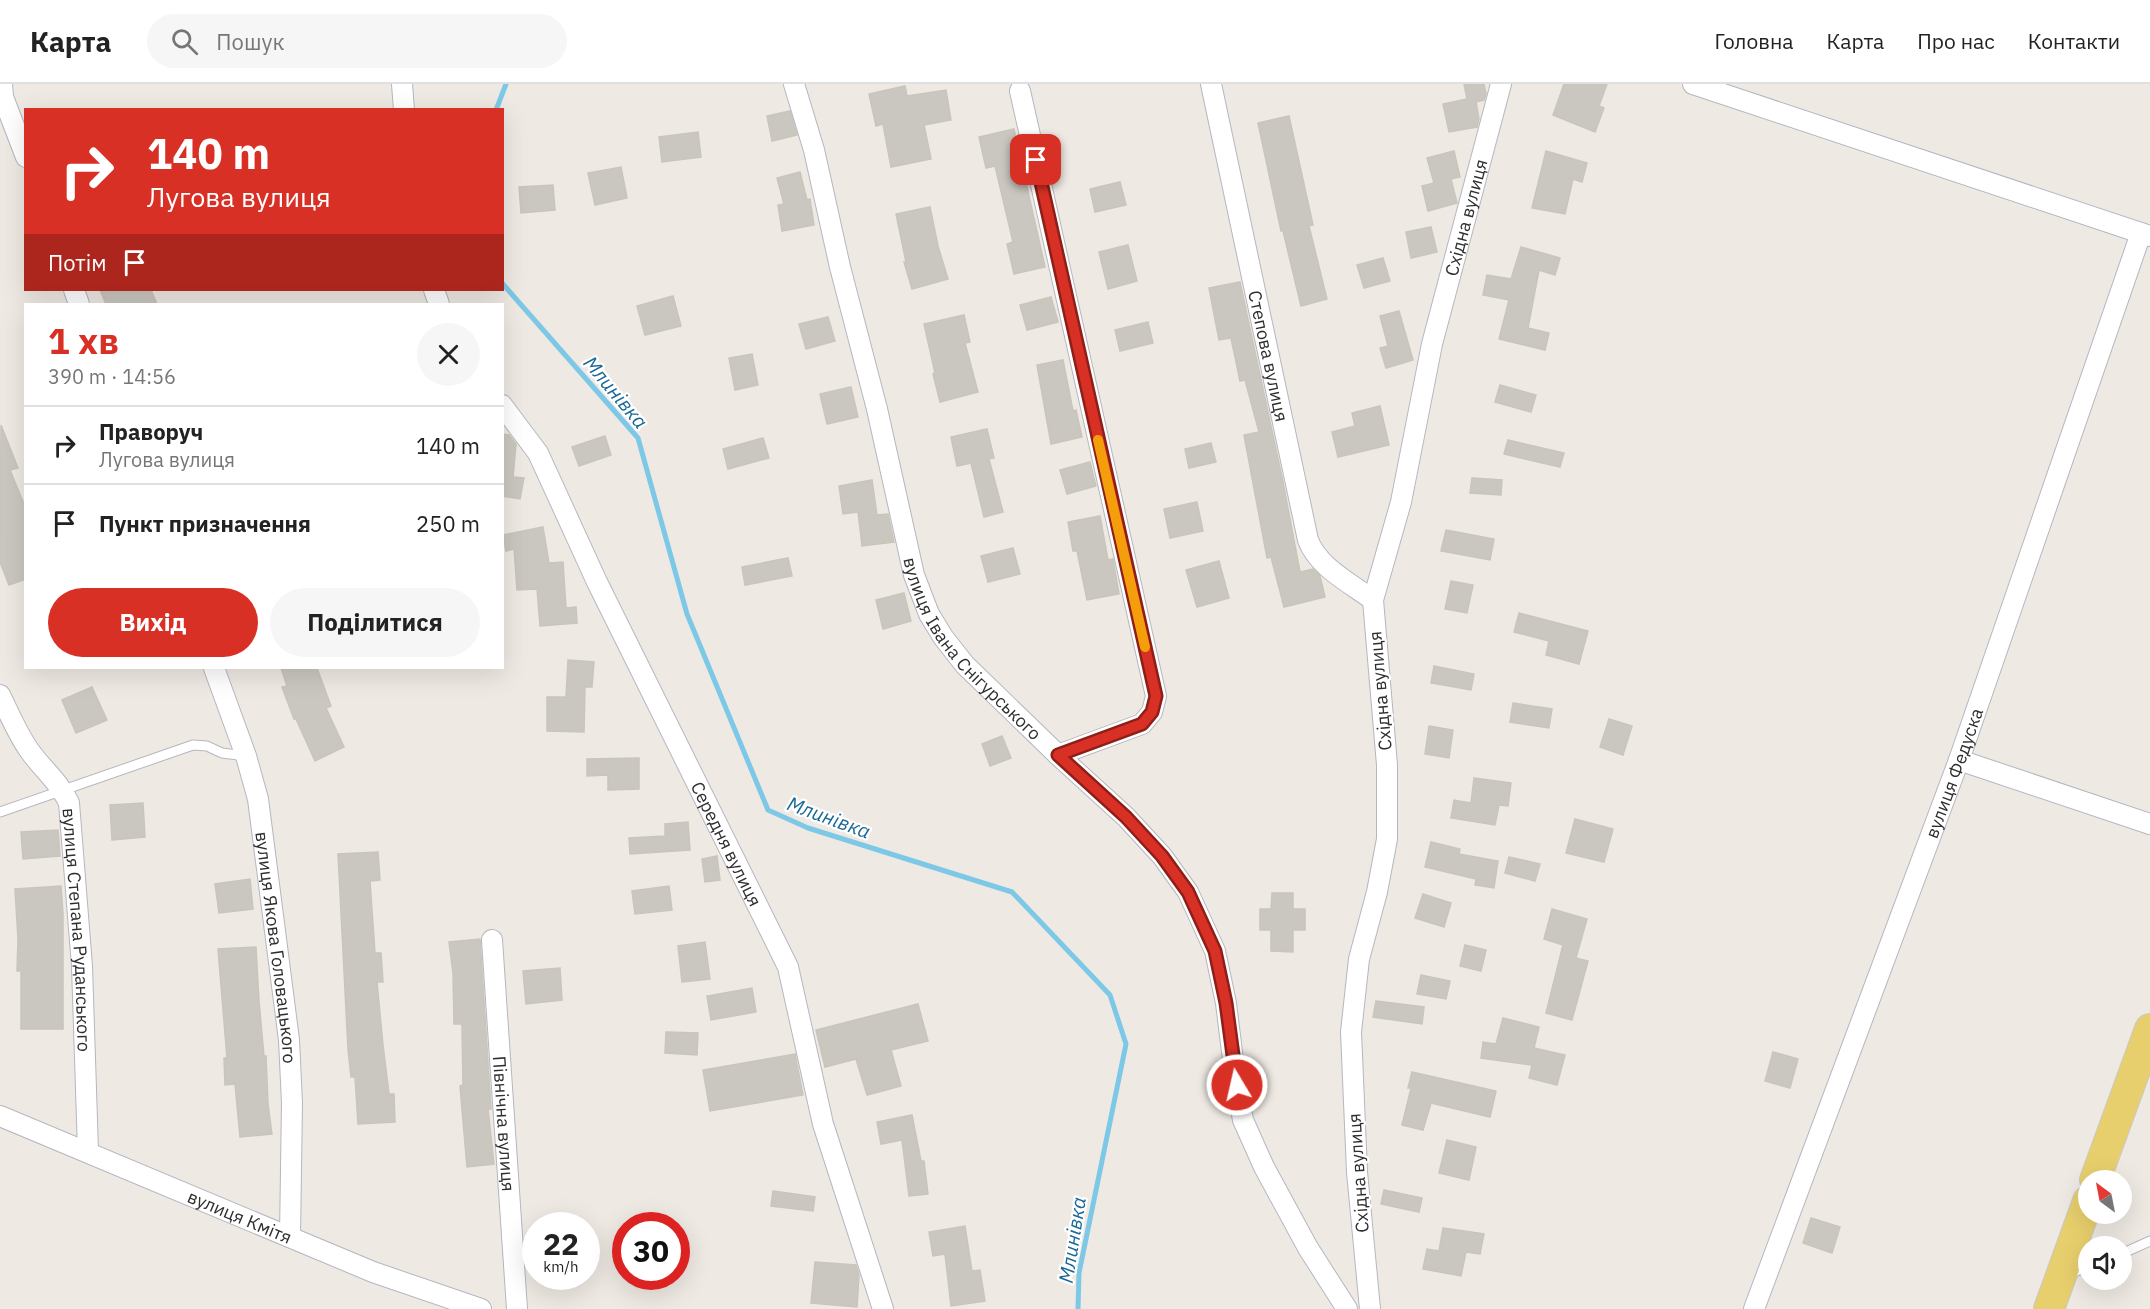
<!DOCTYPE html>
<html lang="uk">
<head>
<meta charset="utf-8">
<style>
	body { margin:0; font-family:"IBM Plex Sans",sans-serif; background:#f6f6f6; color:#222; height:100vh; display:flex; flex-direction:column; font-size:22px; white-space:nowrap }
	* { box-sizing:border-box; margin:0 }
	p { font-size:20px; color:#767676 }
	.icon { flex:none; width:33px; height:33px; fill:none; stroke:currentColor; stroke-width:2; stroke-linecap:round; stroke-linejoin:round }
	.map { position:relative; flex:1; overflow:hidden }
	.drawer { position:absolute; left:24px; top:219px; width:480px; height:366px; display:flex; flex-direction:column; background:#fff; border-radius:0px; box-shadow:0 6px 24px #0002 }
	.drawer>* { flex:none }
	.guide { position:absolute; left:24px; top:24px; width:480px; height:183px; border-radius:0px; box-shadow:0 6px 24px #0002; background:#d93025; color:#fff; overflow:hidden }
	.needle { width:39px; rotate:328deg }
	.controls { position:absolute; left:2078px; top:1086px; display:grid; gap:12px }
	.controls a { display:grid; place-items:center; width:54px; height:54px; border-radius:50%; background:#fff; box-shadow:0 6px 24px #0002; font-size:30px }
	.speed { position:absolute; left:522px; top:1128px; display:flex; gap:12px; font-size:30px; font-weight:700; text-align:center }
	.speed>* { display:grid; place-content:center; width:78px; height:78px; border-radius:50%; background:#fff; box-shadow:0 6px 24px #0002; line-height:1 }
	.speed small { font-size:15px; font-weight:400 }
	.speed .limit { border:9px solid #d22; background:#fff; color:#111 }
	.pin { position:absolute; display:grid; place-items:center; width:51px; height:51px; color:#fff; margin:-26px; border-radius:12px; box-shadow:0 3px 9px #0006 }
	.me { position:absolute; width:66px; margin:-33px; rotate:351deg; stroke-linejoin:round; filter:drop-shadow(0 0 4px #0008) }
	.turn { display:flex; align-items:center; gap:21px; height:126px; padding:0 24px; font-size:27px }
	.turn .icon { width:78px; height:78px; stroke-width:2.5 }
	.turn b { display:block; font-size:42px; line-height:51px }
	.then { display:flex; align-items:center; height:57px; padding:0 24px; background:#0003; gap:12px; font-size:22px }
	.round { display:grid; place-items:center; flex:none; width:63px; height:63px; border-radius:32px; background:#f6f6f6 }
	.overview { display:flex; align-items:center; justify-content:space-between; height:102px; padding:0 24px }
	h1 { font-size:36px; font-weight:700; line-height:45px; color:#d93025 }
	.button { display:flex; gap:12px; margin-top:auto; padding:12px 24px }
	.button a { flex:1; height:69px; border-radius:36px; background:#d93025; color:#fff; font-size:24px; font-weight:700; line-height:69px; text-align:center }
	.button a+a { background:#f6f6f6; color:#222 }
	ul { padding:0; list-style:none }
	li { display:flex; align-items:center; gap:18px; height:78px; padding:0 24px; border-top:2px solid #e0e0e0 }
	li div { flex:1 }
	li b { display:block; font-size:22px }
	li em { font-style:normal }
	header { display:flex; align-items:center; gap:36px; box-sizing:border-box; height:84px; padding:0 30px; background:#fff; border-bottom:2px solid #e0e0e0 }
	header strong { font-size:28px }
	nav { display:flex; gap:33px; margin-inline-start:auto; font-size:21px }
	.search { width:420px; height:54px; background:#f6f6f6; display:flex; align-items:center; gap:15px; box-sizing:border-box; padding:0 21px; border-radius:33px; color:#767676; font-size:22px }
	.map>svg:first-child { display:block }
</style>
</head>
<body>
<header>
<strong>Карта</strong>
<div class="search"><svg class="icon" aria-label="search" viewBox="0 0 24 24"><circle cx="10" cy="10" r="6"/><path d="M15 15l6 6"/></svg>Пошук</div>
<nav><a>Головна</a><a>Карта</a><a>Про нас</a><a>Контакти</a></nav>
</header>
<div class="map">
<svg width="2150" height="1225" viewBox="0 0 2150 1225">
	<rect width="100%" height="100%" fill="#eee9e2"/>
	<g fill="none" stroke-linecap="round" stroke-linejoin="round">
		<g stroke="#7dc8e7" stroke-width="5">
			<polyline points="496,26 506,0"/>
			<polyline points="502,199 638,354 687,530 768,726 808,744 1012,808 1110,911 1126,960 1079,1189 1078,1225"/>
		</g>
	</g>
	<g fill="#cac7c0" stroke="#cac5bb" stroke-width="1.5">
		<polygon points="1464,0 1484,0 1486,10 1484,16 1476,18 1479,35 1477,43 1449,48 1443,20 1467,15"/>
		<polygon points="1564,0 1607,0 1599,22 1604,24 1595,48 1553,31"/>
		<polygon points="905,2 907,12 946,6 951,36 924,41 931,75 891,83 883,40 876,42 869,10"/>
		<polygon points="790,27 797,51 772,57 767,32"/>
		<polygon points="1289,32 1313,141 1309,142 1327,215 1301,222 1283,147 1281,147 1258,39"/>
		<polygon points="1014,45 1045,183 1014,190 1007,160 1013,158 995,82 986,84 979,53"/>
		<polygon points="698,48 701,73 662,78 659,53"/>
		<polygon points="1454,67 1460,93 1451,95 1457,119 1428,127 1422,102 1434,99 1427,74"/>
		<polygon points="1546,67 1587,79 1582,98 1573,95 1565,130 1532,124"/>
		<polygon points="621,83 627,114 595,121 588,89"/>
		<polygon points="800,88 807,116 810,115 814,141 782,147 778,121 784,120 777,94"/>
		<polygon points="1120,98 1126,121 1095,128 1090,105"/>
		<polygon points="553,101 555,126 521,129 519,103"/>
		<polygon points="930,123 938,162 948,195 912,205 904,178 906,178 896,130"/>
		<polygon points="1431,143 1437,168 1411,174 1406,148"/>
		<polygon points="1128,161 1137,197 1108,205 1099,168"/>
		<polygon points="1521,163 1560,174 1555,191 1539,186 1528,244 1549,249 1545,266 1499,255 1509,216 1483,211 1487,191 1511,195"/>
		<polygon points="1383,174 1390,197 1364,204 1357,181"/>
		<polygon points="1240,198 1283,398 1300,488 1313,485 1320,492 1325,513 1284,523 1271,473 1267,474 1244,351 1259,348 1245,296 1240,297 1231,254 1219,256 1209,204"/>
		<polygon points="100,206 151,206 157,220 106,220"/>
		<polygon points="673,212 681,242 645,251 637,222"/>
		<polygon points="1051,213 1058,238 1027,246 1020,221"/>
		<polygon points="1399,227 1413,276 1386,284 1380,264 1388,262 1380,232"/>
		<polygon points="964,231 970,258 965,259 978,308 940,318 933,290 935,289 924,240"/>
		<polygon points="828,233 835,257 806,265 799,240"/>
		<polygon points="1148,238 1153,259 1120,267 1115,246"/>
		<polygon points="752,270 758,301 735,306 729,274"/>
		<polygon points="1063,276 1073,327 1076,326 1082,353 1051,360 1037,281"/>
		<polygon points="1500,301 1536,311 1531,328 1495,318"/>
		<polygon points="851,303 858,333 827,340 820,310"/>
		<polygon points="1380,322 1389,361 1338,373 1332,348 1355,342 1352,329"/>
		<polygon points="1,341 18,384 10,386 26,425 26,495 9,501 0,478"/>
		<polygon points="987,345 994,374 989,375 1003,428 984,433 971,379 957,382 951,353"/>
		<polygon points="502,350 509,351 516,360 513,393 524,394 520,415 502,412"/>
		<polygon points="605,352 611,371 579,382 572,363"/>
		<polygon points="763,354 769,374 728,385 723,365"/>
		<polygon points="1508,356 1564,369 1560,383 1504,370"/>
		<polygon points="1211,359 1216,378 1189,384 1185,365"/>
		<polygon points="1090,378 1096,402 1067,410 1060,386"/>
		<polygon points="1472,394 1502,396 1501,411 1470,409"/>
		<polygon points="872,396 877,431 888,430 894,458 862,462 858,428 843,430 839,402"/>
		<polygon points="1197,418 1203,447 1170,454 1164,425"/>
		<polygon points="1100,432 1108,476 1113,475 1119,510 1087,516 1077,467 1073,467 1068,438"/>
		<polygon points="543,443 549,479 563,478 566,524 576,523 577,539 540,542 537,505 517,506 514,465 506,467 503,451"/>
		<polygon points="1446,446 1494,455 1490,476 1441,467"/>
		<polygon points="1013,464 1020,490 988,498 981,472"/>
		<polygon points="788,474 792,492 745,501 742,483"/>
		<polygon points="1219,477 1229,514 1197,523 1186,486"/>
		<polygon points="1451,497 1473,501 1467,529 1445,525"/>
		<polygon points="904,509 911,537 883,545 876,516"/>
		<polygon points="1519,529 1588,547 1579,580 1546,571 1549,557 1514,548"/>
		<polygon points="568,576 594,578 592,603 585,603 584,648 547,647 547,613 566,613"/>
		<polygon points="1434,582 1474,590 1471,606 1431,599"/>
		<polygon points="281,584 317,584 331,622 326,624 344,663 315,677 296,635 294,635 282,603 287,602"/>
		<polygon points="92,603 107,636 76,649 62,616"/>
		<polygon points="1513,619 1552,625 1549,644 1510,638"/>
		<polygon points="1609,635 1632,642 1623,671 1600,663"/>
		<polygon points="1429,642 1453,646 1449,674 1425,670"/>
		<polygon points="1002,652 1011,674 990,682 982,660"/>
		<polygon points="639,674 639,705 608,706 608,691 587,692 587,675"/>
		<polygon points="1474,694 1511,699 1508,722 1499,721 1495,741 1451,734 1454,716 1471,719"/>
		<polygon points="143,719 145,753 112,756 110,721"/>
		<polygon points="1575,735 1613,745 1604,778 1566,769"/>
		<polygon points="688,738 690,766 630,770 629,754 665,752 665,740"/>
		<polygon points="58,746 60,772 23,775 21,748"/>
		<polygon points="1431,758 1460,765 1459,770 1498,777 1494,804 1475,801 1476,795 1425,783"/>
		<polygon points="378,768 380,796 370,797 375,869 381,869 383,898 377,898 383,961 389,1010 394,1010 395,1038 358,1040 355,993 351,993 348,965 338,770"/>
		<polygon points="717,772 720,796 705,798 702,775"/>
		<polygon points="1509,773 1540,780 1535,797 1505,789"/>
		<polygon points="250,795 253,825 219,829 215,800"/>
		<polygon points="61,802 63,830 63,945 21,945 21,887 17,887 18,855 15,805"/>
		<polygon points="669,802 672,826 635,830 632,807"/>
		<polygon points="1272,809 1293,809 1293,825 1305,825 1305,846 1293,846 1293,868 1271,867 1271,846 1260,846 1260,825 1271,825"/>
		<polygon points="1423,810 1451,819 1444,843 1415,834"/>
		<polygon points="1552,825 1587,835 1576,874 1588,877 1572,936 1546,929 1563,861 1544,855"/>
		<polygon points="480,855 491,1025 488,1025 494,1080 467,1083 460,1002 463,1001 462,940 454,940 453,889 449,858"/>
		<polygon points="705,858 710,895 682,898 678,862"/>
		<polygon points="1465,861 1486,866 1481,887 1460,882"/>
		<polygon points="256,863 259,917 264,972 266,972 268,1020 272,1050 240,1053 235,1000 225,1001 224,974 227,974 218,865"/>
		<polygon points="560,884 562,916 526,920 523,887"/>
		<polygon points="1421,891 1450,897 1446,915 1417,910"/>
		<polygon points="752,904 756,928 711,936 707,912"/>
		<polygon points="1376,917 1424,923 1422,940 1373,933"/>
		<polygon points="918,920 928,957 891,966 901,1002 867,1011 856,975 825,983 816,946"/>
		<polygon points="1503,934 1539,943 1534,964 1565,971 1557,1001 1529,994 1532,981 1481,974 1483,958 1496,960"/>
		<polygon points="666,948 698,949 697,971 665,969"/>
		<polygon points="1773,968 1798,975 1790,1004 1765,997"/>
		<polygon points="795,970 803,1011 710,1027 703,986"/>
		<polygon points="1412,988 1496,1007 1490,1033 1431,1019 1423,1046 1402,1041 1411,1004 1408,1004"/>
		<polygon points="912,1031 921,1077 924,1077 928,1110 909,1112 902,1056 881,1060 877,1038"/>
		<polygon points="1447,1056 1476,1063 1469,1096 1439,1089"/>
		<polygon points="1384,1106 1422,1114 1419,1128 1381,1120"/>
		<polygon points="773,1107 815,1113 813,1127 771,1122"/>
		<polygon points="1811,1134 1840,1143 1832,1169 1803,1159"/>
		<polygon points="965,1142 972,1187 980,1186 985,1217 951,1222 945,1170 933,1172 929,1148"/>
		<polygon points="1443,1144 1484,1150 1480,1170 1466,1168 1461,1192 1423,1185 1427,1165 1439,1167"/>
		<polygon points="815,1178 856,1181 859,1191 857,1223 811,1219"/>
	</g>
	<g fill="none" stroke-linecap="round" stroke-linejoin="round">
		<g stroke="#b5b7c0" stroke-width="11">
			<g id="lane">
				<polyline points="0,728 193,661 207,662 222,669 246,672"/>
				<polyline points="2121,1170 2150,1157"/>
				<polyline points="2068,1190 2088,1183"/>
			</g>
		</g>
		<g stroke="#b5b7c0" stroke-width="22">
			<g id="street">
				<polyline points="2,0 3,13 26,73"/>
				<polyline points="402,0 404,26"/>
				<path id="s1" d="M794 0 814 66 840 183 877 325 914 491 929 530 943 553 965 581 1058 671 1126 733 1162 772 1188 808 1215 867 1226 919 1234 984 1243 1036 1264 1083 1308 1164 1347 1225"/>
				<path id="s2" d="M1211 0 1308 456C1318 483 1350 499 1373 516"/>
				<polyline points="1693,0 2150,152"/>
				<polyline points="1020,7 1156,612 1152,628 1142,640 1058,671"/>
				<polyline points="74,206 79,220"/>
				<polyline points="434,206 439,220"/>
				<path id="s3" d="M502 321 538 369 597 498 788 883 823 1040 883 1225"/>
				<path id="s4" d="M214 584 246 672 258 715 289 956 292 1019 290 1153"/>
				<path id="s5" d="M0 611C9 629 17 649 29 666 42 685 59 697 69 719L82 882 88 1067"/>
				<polyline points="1959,676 2150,740"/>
				<path id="s6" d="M492 856 517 1225"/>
				<path id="s7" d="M0 1032 373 1188 481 1225"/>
				<path id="s8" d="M1370 1225 1357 1088 1351 948 1359 875 1377 808 1387 755V681L1373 516 1401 418 1432 260 1501 0"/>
				<path id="s9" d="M1754 1225 1959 676 2141 149"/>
			</g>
		</g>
		<g stroke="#c9c9c9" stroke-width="32">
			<g id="primary">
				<polyline points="2095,1096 2150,945"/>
				<polyline points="2049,1225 2088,1117"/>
			</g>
		</g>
		<use href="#lane" stroke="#fff" stroke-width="9"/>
		<use href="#street" stroke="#fff" stroke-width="20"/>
		<use href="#primary" stroke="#e8cf6d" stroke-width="30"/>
	</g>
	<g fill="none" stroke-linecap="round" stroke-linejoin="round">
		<g stroke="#8d1f18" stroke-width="15">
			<polyline id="route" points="1036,76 1156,612 1152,628 1142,640 1058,671 1126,733 1162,772 1188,808 1215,867 1226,919 1237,1001"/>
		</g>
		<use href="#route" stroke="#d93025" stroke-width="10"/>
		<polyline stroke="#f59e0b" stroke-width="10" points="1098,356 1145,563"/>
	</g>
	<g text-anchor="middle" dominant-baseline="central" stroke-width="4.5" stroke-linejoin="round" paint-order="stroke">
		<g font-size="18" fill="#2e2e2e" stroke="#fff">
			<text stroke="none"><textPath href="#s8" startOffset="1108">Східна вулиця</textPath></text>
			<text stroke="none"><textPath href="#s2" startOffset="278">Степова вулиця</textPath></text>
			<text stroke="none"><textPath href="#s1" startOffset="600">вулиця Івана Снігурського</textPath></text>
			<text transform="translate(1380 607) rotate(-95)">Східна вулиця</text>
			<text stroke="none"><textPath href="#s9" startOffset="572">вулиця Федуска</textPath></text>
			<text stroke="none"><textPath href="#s3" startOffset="494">Середня вулиця</textPath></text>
			<text stroke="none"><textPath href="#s5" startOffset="256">вулиця Степана Руданського</textPath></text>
			<text stroke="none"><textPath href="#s4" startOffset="288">вулиця Якова Головацького</textPath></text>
			<text stroke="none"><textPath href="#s6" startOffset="184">Північна вулиця</textPath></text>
			<text transform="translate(1358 1089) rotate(-94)">Східна вулиця</text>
			<text stroke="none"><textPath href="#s7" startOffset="260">вулиця Кмітя</textPath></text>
		</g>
		<g font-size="20" font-style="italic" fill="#186898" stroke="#fff">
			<text transform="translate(616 308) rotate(50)">Млинівка</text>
			<text transform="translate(829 733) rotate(20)">Млинівка</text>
			<text transform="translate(1072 1156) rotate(-81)">Млинівка</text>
		</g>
	</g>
</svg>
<div class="controls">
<a><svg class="needle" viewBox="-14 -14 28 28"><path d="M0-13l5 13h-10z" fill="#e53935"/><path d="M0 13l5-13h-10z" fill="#767676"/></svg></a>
<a><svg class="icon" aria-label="sound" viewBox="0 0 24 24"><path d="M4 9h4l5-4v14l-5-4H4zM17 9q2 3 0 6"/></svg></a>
</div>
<div class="speed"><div>22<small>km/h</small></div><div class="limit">30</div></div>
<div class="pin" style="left:1036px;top:76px;background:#d93025"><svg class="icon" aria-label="arrive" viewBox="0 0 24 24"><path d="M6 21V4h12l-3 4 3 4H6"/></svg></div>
<svg class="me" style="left:1237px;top:1001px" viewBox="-20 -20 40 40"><circle r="17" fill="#d93025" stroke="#fff" stroke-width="3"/><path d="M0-11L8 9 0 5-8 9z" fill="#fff"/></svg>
<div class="guide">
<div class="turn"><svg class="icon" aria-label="right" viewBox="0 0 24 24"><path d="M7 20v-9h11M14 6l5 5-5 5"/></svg><div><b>140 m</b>Лугова вулиця</div></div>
<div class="then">Потім<svg class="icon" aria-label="arrive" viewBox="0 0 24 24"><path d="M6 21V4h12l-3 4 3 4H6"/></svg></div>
</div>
<section class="drawer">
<div class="overview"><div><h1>1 хв</h1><p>390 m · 14:56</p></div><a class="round"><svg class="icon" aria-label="close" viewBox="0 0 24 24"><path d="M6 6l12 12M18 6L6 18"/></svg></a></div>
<ul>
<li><svg class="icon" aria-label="right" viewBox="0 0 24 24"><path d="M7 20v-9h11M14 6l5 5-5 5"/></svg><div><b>Праворуч</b><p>Лугова вулиця</p></div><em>140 m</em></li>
<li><svg class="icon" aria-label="arrive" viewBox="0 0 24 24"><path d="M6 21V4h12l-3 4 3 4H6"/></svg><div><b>Пункт призначення</b></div><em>250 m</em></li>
</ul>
<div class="button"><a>Вихід</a><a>Поділитися</a></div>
</section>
</div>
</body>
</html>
